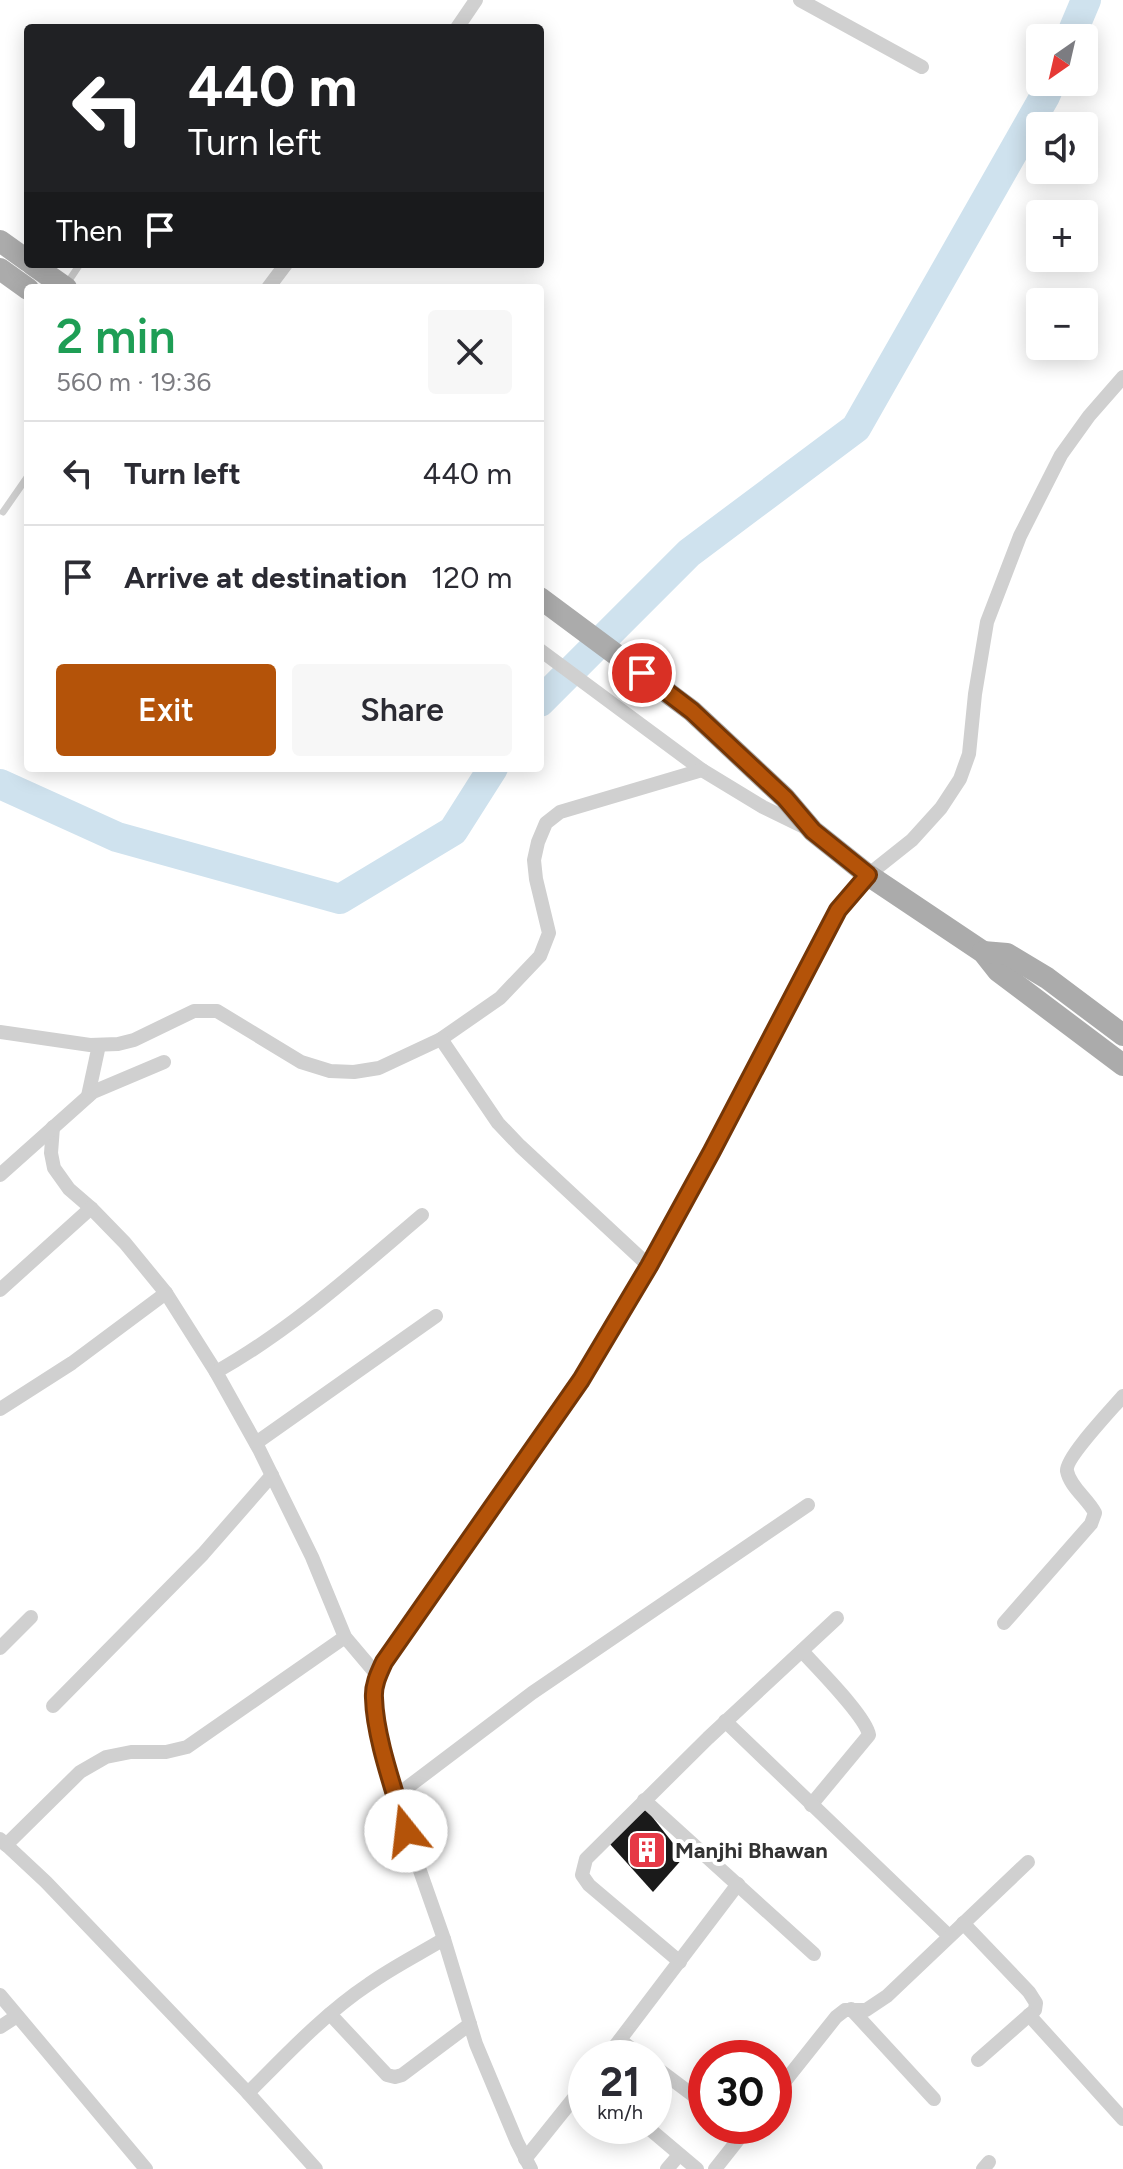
<!DOCTYPE html>
<html lang="en">
<head>
<meta charset="utf-8">
<style>
	body { margin:0; font-family:Figtree,sans-serif; background:#f7f7f7; color:#2b2b33; height:100vh; display:flex; flex-direction:column; font-size:30px; white-space:nowrap }
	* { box-sizing:border-box; margin:0 }
	p { font-size:26px; color:#7c7c81 }
	.icon { flex:none; width:44px; height:44px; fill:none; stroke:currentColor; stroke-width:2; stroke-linecap:round; stroke-linejoin:round }
	.map { position:relative; flex:1; overflow:hidden }
	.side { position:absolute; left:24px; top:284px; width:520px; height:488px; display:flex; flex-direction:column; background:#fff; border-radius:8px; box-shadow:0 4px 20px #0003 }
	.side>* { flex:none }
	.banner { position:absolute; left:24px; top:24px; width:520px; height:244px; border-radius:8px; box-shadow:0 4px 20px #0003; background:#202124; color:#fff; overflow:hidden }
	.needle { width:52px; rotate:214deg }
	.controls { position:absolute; left:1026px; top:24px; display:grid; gap:16px }
	.controls a { display:grid; place-items:center; width:72px; height:72px; border-radius:8px; background:#fff; box-shadow:0 4px 20px #0003; font-size:40px }
	.speed { position:absolute; left:568px; top:2040px; display:flex; gap:16px; font-size:40px; font-weight:700; text-align:center }
	.speed>* { display:grid; place-content:center; width:104px; height:104px; border-radius:50%; background:#fff; box-shadow:0 4px 20px #0003; line-height:1 }
	.speed small { font-size:20px; font-weight:400 }
	.speed .limit { border:12px solid #d22; background:#fff; color:#111 }
	.pin { position:absolute; display:grid; place-items:center; width:68px; height:68px; color:#fff; margin:-34px; border:4px solid #fff; border-radius:50%; box-shadow:0 2px 8px #0007 }
	.me { position:absolute; width:88px; margin:-44px; rotate:344deg; stroke-linejoin:round; filter:drop-shadow(0 0 6px #0008) }
	.turn { display:flex; align-items:center; gap:28px; height:168px; padding:0 32px; font-size:36px }
	.turn .icon { width:104px; height:104px; stroke-width:2.5 }
	.turn b { display:block; font-size:56px; line-height:68px }
	.then { display:flex; align-items:center; height:76px; padding:0 32px; background:#0003; gap:16px; font-size:30px }
	.round { display:grid; place-items:center; flex:none; width:84px; height:84px; border-radius:8px; background:#f7f7f7 }
	.headline { display:flex; align-items:center; justify-content:space-between; height:136px; padding:0 32px }
	h1 { font-size:48px; font-weight:600; line-height:60px; color:#1e9e55 }
	.primary-button { display:flex; gap:16px; margin-top:auto; padding:16px 32px }
	.primary-button a { flex:1; height:92px; border-radius:8px; background:#b45309; color:#fff; font-size:32px; font-weight:600; line-height:92px; text-align:center }
	.primary-button a+a { background:#f7f7f7; color:#2b2b33 }
	ul { padding:0; list-style:none }
	li { display:flex; align-items:center; gap:24px; height:104px; padding:0 32px; border-top:2px solid #e1e1e2 }
	li div { flex:1 }
	li b { display:block; font-size:30px }
	li em { font-style:normal }
	.map>svg:first-child { display:block }
</style>
</head>
<body>
<div class="map">
<svg width="1123" height="2169" viewBox="0 0 1123 2169">
	<rect width="100%" height="100%" fill="#fff"/>
	<g fill="none" stroke-linecap="round" stroke-linejoin="round">
		<g stroke="#cfe2ee" stroke-width="30">
			<polyline points="1070,38 1086,0"/>
			<polyline points="540,702 689,553 856,428 1045,96 1051,82"/>
			<polyline points="0,784 117,837 340,899 453,831 493,768"/>
		</g>
	</g>
	<polygon fill="#1a1a1a" points="646,1809 684,1857 653,1892 609,1843"/>
	<g fill="none" stroke-linecap="round" stroke-linejoin="round">
		<g stroke="#d0d0d0" stroke-width="7">
			<polyline points="66,285 80,264"/>
			<polyline points="3,512 28,476"/>
		</g>
		<g stroke="#d0d0d0" stroke-width="14">
			<polyline points="800,0 922,67"/>
			<polyline points="457,28 476,0"/>
			<polyline points="268,288 286,264"/>
			<polyline points="540,650 702,770 763,807 806,828"/>
			<polyline points="0,1032 90,1045 118,1044 134,1040 194,1011 217,1011 301,1062 330,1071 354,1072 379,1068 441,1039 500,998 540,956 549,933 536,879 534,860 538,842 546,823 560,812 702,770"/>
			<polyline points="441,1039 498,1123 520,1146 649,1266"/>
			<polyline points="88,1096 99,1045"/>
			<polyline points="53,1127 51,1153 54,1168 69,1189 91,1208 125,1243 166,1293 216,1372 259,1449 312,1557 345,1637 378,1676"/>
			<polyline points="0,1175 93,1092 164,1062"/>
			<polyline points="0,1290 91,1208"/>
			<path d="M216 1372C291 1330 356 1271 422 1215"/>
			<polyline points="0,1409 72,1363 166,1293"/>
			<polyline points="256,1443 436,1316"/>
			<path d="M1004 1623 1091 1524 1095 1513C1088 1499 1070 1487 1067 1471 1065 1458 1113 1408 1123 1396"/>
			<polyline points="0,1648 31,1617"/>
			<path d="M802 1651C817 1668 866 1716 869 1735L811 1805"/>
			<polyline points="53,1706 203,1554 272,1475"/>
			<polyline points="725,1721 949,1936"/>
			<polyline points="396,1796 532,1693 808,1505"/>
			<polyline points="644,1800 814,1954"/>
			<polyline points="0,1839 46,1882 248,2093 316,2169"/>
			<polyline points="6,1845 80,1772 106,1757 131,1752 166,1752 187,1747 345,1637"/>
			<polyline points="963,1923 1029,1992 1036,2003 1035,2010 978,2060"/>
			<polyline points="680,1962 589,1885 582,1875 586,1859 708,1738 837,1618"/>
			<polyline points="0,1995 146,2169"/>
			<polyline points="851,2009 934,2099"/>
			<polyline points="330,2014 387,2075 395,2077 402,2075 470,2024"/>
			<polyline points="1029,2015 1123,2119"/>
			<polyline points="0,2027 17,2016"/>
			<polyline points="620,2040 644,2058"/>
			<polyline points="606,2058 738,1884"/>
			<polyline points="654,2066 706,2105"/>
			<path d="M248 2093C286 2055 324 2014 369 1984 393 1967 419 1954 444 1939"/>
			<polyline points="774,2095 836,2017 845,2010 866,2010 887,1996 1028,1862"/>
			<polyline points="646,2126 697,2169"/>
			<polyline points="525,2159 586,2083"/>
			<polyline points="531,2169 517,2142 476,2044 444,1939 406,1831 378,1728 373,1695 378,1676 384,1662 581,1380 649,1266 712,1151 838,910 868,875 912,840 941,808 960,779 969,754 975,694 987,622 1020,536 1061,455 1089,416 1123,377"/>
			<polyline points="667,2169 679,2155"/>
			<polyline points="715,2169 749,2126"/>
			<polyline points="983,2169 989,2162"/>
		</g>
		<g stroke="#ababab" stroke-width="22">
			<polyline points="0,241 28,261"/>
			<polyline points="32,264 66,288"/>
			<polyline points="0,269 28,289"/>
			<polyline points="540,598 692,711 785,798 813,831 868,875 983,952 998,971 1123,1065"/>
			<polyline points="983,952 1007,954 1047,978 1123,1035"/>
		</g>
	</g>
	<g fill="none" stroke-linecap="round" stroke-linejoin="round">
		<g stroke="#753606" stroke-width="20">
			<path id="route" d="M406 1831C395 1792 375 1738 374 1698 373 1685 379 1673 384 1662L581 1380 649 1266 712 1151 838 910 868 875 813 831 785 798 692 711 642 673"/>
		</g>
		<use href="#route" stroke="#b45309" stroke-width="14"/>
	</g>
	<defs>
		<g id="building-square" transform="scale(2)"><rect x="-9" y="-9" width="18" height="18" rx="4" fill="#e63946" stroke="#fff"/><path d="M-4-6H4V6H1V3H-1V6H-4ZM-2.5-4.3h1.7v1.8h-1.7ZM.8-4.3h1.7v1.8H.8ZM-2.5-1h1.7V.8h-1.7ZM.8-1h1.7V.8H.8Z" fill="#fff"/></g>
	</defs>
	<g fill-rule="evenodd">
		<use href="#building-square" x="647" y="1850"/>
	</g>
	<g text-anchor="middle" dominant-baseline="central" stroke-width="8" stroke-linejoin="round" paint-order="stroke">
		<g font-size="22" font-weight="bold" fill="#333" stroke="#fff" text-anchor="start">
			<text x="675" y="1850">Manjhi Bhawan</text>
		</g>
	</g>
</svg>
<div class="controls">
<a><svg class="needle" viewBox="-14 -14 28 28"><path d="M0-13l5 13h-10z" fill="#e53935"/><path d="M0 13l5-13h-10z" fill="#7c7c81"/></svg></a>
<a><svg class="icon" aria-label="sound" viewBox="0 0 24 24"><path d="M4 9h4l5-4v14l-5-4H4zM17 9q2 3 0 6"/></svg></a>
<a>+</a>
<a>−</a>
</div>
<div class="speed"><div>21<small>km/h</small></div><div class="limit">30</div></div>
<div class="pin" style="left:642px;top:673px;background:#d93025"><svg class="icon" aria-label="arrive" viewBox="0 0 24 24"><path d="M6 21V4h12l-3 4 3 4H6"/></svg></div>
<svg class="me" style="left:406px;top:1831px" viewBox="-20 -20 40 40"><circle r="19" fill="#fff"/><path d="M0-13L10 11 0 6-10 11z" fill="#b45309"/></svg>
<div class="banner">
<div class="turn"><svg class="icon" aria-label="left" viewBox="0 0 24 24"><path d="M17 20v-9H6M10 6l-5 5 5 5"/></svg><div><b>440 m</b>Turn left</div></div>
<div class="then">Then<svg class="icon" aria-label="arrive" viewBox="0 0 24 24"><path d="M6 21V4h12l-3 4 3 4H6"/></svg></div>
</div>
<section class="side">
<div class="headline"><div><h1>2 min</h1><p>560 m · 19:36</p></div><a class="round"><svg class="icon" aria-label="close" viewBox="0 0 24 24"><path d="M6 6l12 12M18 6L6 18"/></svg></a></div>
<ul>
<li><svg class="icon" aria-label="left" viewBox="0 0 24 24"><path d="M17 20v-9H6M10 6l-5 5 5 5"/></svg><div><b>Turn left</b></div><em>440 m</em></li>
<li><svg class="icon" aria-label="arrive" viewBox="0 0 24 24"><path d="M6 21V4h12l-3 4 3 4H6"/></svg><div><b>Arrive at destination</b></div><em>120 m</em></li>
</ul>
<div class="primary-button"><a>Exit</a><a>Share</a></div>
</section>
</div>
</body>
</html>
